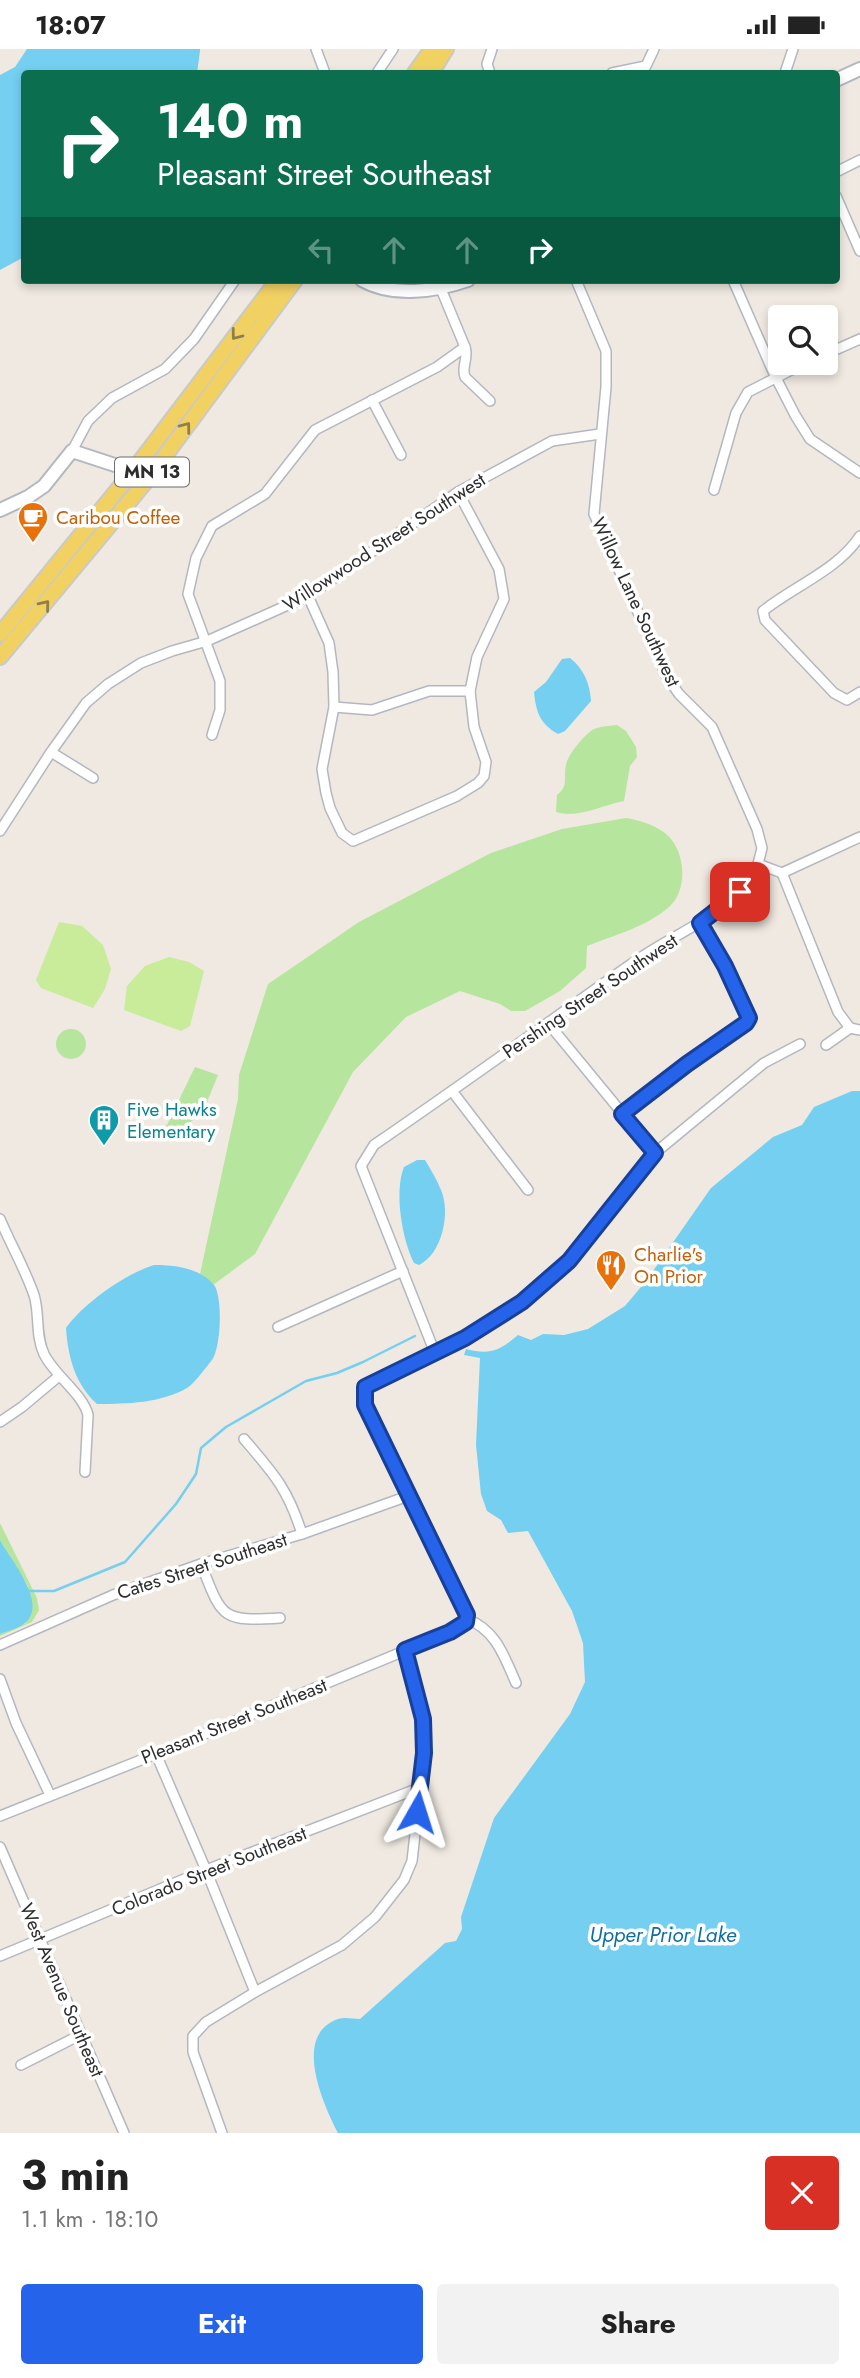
<!DOCTYPE html>
<html lang="en">
<head>
<meta charset="utf-8">
<style>
	body { margin:0; font-family:Jost,sans-serif; background:#f2f2f2; color:#222; height:100vh; display:flex; flex-direction:column; font-size:26px; white-space:nowrap }
	* { box-sizing:border-box; margin:0 }
	p { font-size:23px; color:#767676 }
	.icon { flex:none; width:38px; height:38px; fill:none; stroke:currentColor; stroke-width:2; stroke-linecap:round; stroke-linejoin:round }
	.map { position:relative; height:2084px; overflow:hidden }
	.sheet { display:flex; flex-direction:column; background:#fff; flex:1 }
	.sheet>* { flex:none }
	.top-card { position:absolute; left:21px; top:21px; width:819px; height:214px; border-radius:7px; box-shadow:0 4px 10px #0003; background:#0b6e4f; color:#fff; overflow:hidden }
	.controls { position:absolute; left:768px; top:256px; display:grid; gap:14px }
	.controls a { display:grid; place-items:center; width:70px; height:70px; border-radius:7px; background:#fff; box-shadow:0 4px 10px #0003; font-size:35px }
	.pin { position:absolute; display:grid; place-items:center; width:60px; height:60px; color:#fff; margin:-30px; border-radius:14px; box-shadow:0 4px 10px #0006 }
	.me { position:absolute; width:77px; margin:-38px; rotate:6deg; stroke-linejoin:round; filter:drop-shadow(0 0 5px #0008) }
	.turn { display:flex; align-items:center; gap:24px; height:147px; padding:0 21px; font-size:32px }
	.turn .icon { width:91px; height:91px; stroke-width:2.5 }
	.turn b { display:block; font-size:49px; line-height:60px }
	.lanes { display:flex; align-items:center; height:66px; padding:0 21px; background:#0003; justify-content:center; gap:35px; direction:ltr }
	.lanes .off { opacity:.35 }
	.round { display:grid; place-items:center; flex:none; width:74px; height:74px; border-radius:7px; background:#f2f2f2 }
	.head { display:flex; align-items:center; justify-content:space-between; height:119px; padding:0 21px }
	h1 { font-size:42px; font-weight:700; line-height:52px }
	.primary-button { display:flex; gap:14px; margin-top:auto; padding:14px 21px }
	.primary-button a { flex:1; height:80px; border-radius:7px; background:#2563eb; color:#fff; font-size:28px; font-weight:700; line-height:80px; text-align:center }
	.primary-button a+a { background:#f2f2f2; color:#222 }
	.status { display:flex; justify-content:space-between; align-items:center; height:49px; padding:0 35px; background:#fff; direction:ltr }
	.status svg { height:19px; fill:currentColor }
	.map>svg:first-child { display:block }
</style>
</head>
<body>
<div class="status"><b>18:07</b><svg viewBox="0 0 49 12"><path d="M0 12V9h3v3zM5 12V6h3v6zM10 12V3h3v9zM15 12V0h3v12zM26 1h20v11H26zM47 4h2v5h-2z"/></svg></div>
<div class="map">
<svg width="860" height="2084" viewBox="0 0 860 2084">
	<rect width="100%" height="100%" fill="#efe9e1"/>
	<g fill="#b6e59e">
		<path d="M617 676 626 682 636 698 637 708 630 717 624 752C602 756 578 770 556 763L557 746C569 737 563 729 566 716 568 705 585 685 594 680 602 677 609 677 617 676Z"/>
		<path d="M626 769C639 771 651 775 662 782 685 796 690 839 669 858 646 878 615 886 587 897L586 919 560 942 525 962H511L500 955 460 942 406 968 353 1023 255 1205 213 1236 200 1225 238 1050 239 1026 268 935 359 873 491 804 562 780Z"/>
		<circle cx="71" cy="995" r="15"/>
		<polygon points="195,1018 218,1026 202,1065 174,1084 164,1082"/>
		<polygon points="0,1474 37,1549 39,1561 32,1573 0,1587 0,1585 26,1574 28,1537 0,1491"/>
	</g>
	<g fill="#c9ec9a">
		<polygon points="59,873 82,877 103,896 111,920 105,940 93,959 41,939 36,931"/>
		<polygon points="169,908 189,913 204,922 190,977 181,982 124,961 127,937 145,917"/>
	</g>
	<g fill="#75cff0">
		<polygon points="27,0 200,0 200,2 197,24 24,24 24,208 0,221 0,26 15,18"/>
		<path d="M570 609C584 620 590 635 591 652L565 682 558 685C540 675 536 663 534 643L546 633 562 610Z"/>
		<path d="M852 1042H860V2084H338C323 2055 292 1986 338 1970 345 1968 353 1970 360 1970L445 1894 456 1892 462 1880 461 1868 494 1769 570 1665 585 1633 583 1594 572 1562 528 1482 508 1484 501 1471 487 1462 481 1445 476 1396 480 1309 464 1306 466 1300C490 1306 499 1302 518 1286L531 1291 543 1285 564 1286 588 1280 625 1257 646 1232 711 1139 773 1088 802 1076 814 1058Z"/>
		<path d="M417 1111H425C431 1121 437 1131 441 1141 451 1164 442 1205 419 1216L414 1214C402 1190 394 1143 404 1118Z"/>
		<path d="M154 1216C175 1216 200 1219 214 1236 223 1248 221 1299 212 1311 206 1318 195 1334 187 1339 161 1354 127 1355 97 1355 75 1335 68 1308 66 1279 84 1254 125 1225 154 1216Z"/>
		<path d="M0 1491C10 1510 49 1555 25 1574 19 1579 8 1582 0 1585Z"/>
	</g>
	<g fill="none" stroke-linecap="round" stroke-linejoin="round">
		<polyline stroke="#75cff0" stroke-width="2.5" points="28,1542 54,1542 125,1513 176,1455 196,1425 201,1399 226,1378 306,1332 337,1324 363,1313 415,1287"/>
		<g stroke="#b4b7c1" stroke-width="12">
			<g id="street">
				<polyline points="316,0 325,24"/>
				<polyline points="377,24 393,0"/>
				<polyline points="490,24 487,15 492,0"/>
				<polyline points="612,24 646,17 654,0"/>
				<polyline points="787,24 786,21 793,0"/>
				<polyline points="836,123 860,111"/>
				<polyline points="836,147 860,202"/>
				<polyline points="576,231 606,302 606,338 594,465 667,628 679,645 712,678 757,780 762,799 758,815"/>
				<polyline points="733,231 775,327 795,366 810,390 860,424"/>
				<path d="M465 298C469 309 461 317 465 328L490 352"/>
				<polyline points="826,305 860,290"/>
				<polyline points="372,351 401,406"/>
				<polyline points="72,402 88,372 112,349 165,320 194,290 235,231"/>
				<polyline points="714,441 736,364 748,343 807,313"/>
				<path d="M860 487C838 521 794 537 763 562L765 571 834 644 847 651 860 643"/>
				<polyline points="308,547 329,594 333,623 334,658 322,720 326,744 330,759 342,784 353,792 457,747 478,734 484,727 486,713 474,678 470,642 477,608 504,550 499,520 458,443"/>
				<polyline points="334,658 372,661 429,642 470,642"/>
				<polyline points="212,686 220,661 220,632 188,545 196,509 212,477 265,445 315,381 437,318 465,298 441,240"/>
				<polyline points="51,703 93,729"/>
				<polyline points="0,782 51,703 86,654 108,635 141,614 172,602 207,592 308,547 458,443 552,392 600,385"/>
				<polyline points="782,824 838,963 850,979 860,981"/>
				<polyline points="548,974 655,1104"/>
				<polyline points="826,996 850,979"/>
				<polyline points="452,1042 528,1141"/>
				<polyline points="623,1065 687,1015 746,974 749,969 725,917 700,875"/>
				<path d="M0 1170C11 1196 25 1220 34 1246 40 1265 35 1286 44 1305 54 1326 83 1345 88 1366L85 1423"/>
				<polyline points="278,1278 403,1222"/>
				<path d="M435 1304 361 1117 374 1096C463 1035 551 971 640 909 682 880 735 864 758 815L782 824 860 788"/>
				<polyline points="0,1373 22,1358 59,1327"/>
				<path d="M244 1390C274 1425 288 1440 302 1485"/>
				<path d="M201 1515C222 1568 220 1573 280 1569"/>
				<path d="M467 1570C496 1581 504 1607 516 1634"/>
				<polyline points="0,1596 113,1546 201,1515 302,1485 408,1447"/>
				<polyline points="0,1630 16,1674 50,1746"/>
				<polyline points="156,1705 206,1821 255,1943"/>
				<polyline points="0,1767 156,1705 450,1583 466,1573 467,1566 464,1556 365,1356 365,1338 465,1289 522,1253 569,1212 655,1104 764,1014 800,995"/>
				<polyline points="0,1798 124,2084"/>
				<polyline points="0,1907 206,1821 419,1739"/>
				<polyline points="21,2016 82,1985"/>
				<polyline points="222,2084 193,2003 193,1987 206,1973 255,1943 342,1896 375,1868 404,1831 412,1812 424,1704 423,1670 405,1601"/>
			</g>
		</g>
		<g stroke="#b4b7c1" stroke-width="16">
			<g id="secondary">
				<polyline points="836,31 860,20"/>
				<path d="M362 231C394 249 436 242 468 231"/>
				<polyline points="0,461 28,448 44,437 72,402 133,422"/>
			</g>
		</g>
		<g stroke="#c9c9c9" stroke-width="18">
			<g id="primary">
				<polyline points="415,24 432,0"/>
				<polyline points="431,24 446,0"/>
				<polyline points="0,585 133,422 278,231"/>
				<polyline points="0,608 147,431 295,231"/>
			</g>
		</g>
		<use href="#street" stroke="#fff" stroke-width="9"/>
		<use href="#secondary" stroke="#fff" stroke-width="12"/>
		<use href="#primary" stroke="#f2d163" stroke-width="14"/>
	</g>
	<defs><path id="oneway-chevron" d="M-2-3.5L2.5 0L-2 3.5" fill="none" stroke-width="1.6" stroke-linecap="round" stroke-linejoin="round" transform="scale(1.75)"/></defs>
	<g stroke="#908048">
		<use href="#oneway-chevron" transform="translate(236 286) rotate(127)"/>
		<use href="#oneway-chevron" transform="translate(186 378) rotate(-53)"/>
		<use href="#oneway-chevron" transform="translate(45 556) rotate(-51)"/>
	</g>
	<g fill="none" stroke-linecap="round" stroke-linejoin="round">
		<g stroke="#184099" stroke-width="18">
			<polyline id="route" points="417,1763 424,1704 423,1670 405,1601 450,1583 466,1573 467,1566 365,1356 365,1338 465,1289 522,1253 569,1212 655,1104 622,1065 687,1015 746,974 749,969 725,917 700,874 740,843"/>
		</g>
		<use href="#route" stroke="#2563eb" stroke-width="12"/>
	</g>
	<defs>
		<g id="cafe-pin" transform="scale(1.575)"><path d="M0 17L-7.5 6A9.5 9.5 0 1 1 7.5 6Z" fill="#e8710a" stroke="#fff"/><path d="M-5.5-4.5H6V0H3Q3 3.5 0 3.5H-2.5Q-5.5 3.5-5.5 0ZM3-3.2v2h1.7v-2ZM-6 4.5H4V6H-6Z" fill="#fff"/></g>
		<g id="building-pin" transform="scale(1.575)"><path d="M0 17L-7.5 6A9.5 9.5 0 1 1 7.5 6Z" fill="#0f9aa8" stroke="#fff"/><path d="M-4-6H4V6H1V3H-1V6H-4ZM-2.5-4.3h1.7v1.8h-1.7ZM.8-4.3h1.7v1.8H.8ZM-2.5-1h1.7V.8h-1.7ZM.8-1h1.7V.8H.8Z" fill="#fff"/></g>
		<g id="restaurant-pin" transform="scale(1.575)"><path d="M0 17L-7.5 6A9.5 9.5 0 1 1 7.5 6Z" fill="#e8710a" stroke="#fff"/><path d="M-5-6h1v4h1v-4h1v4h1v-4h1v5L-1.5 .5V6h-2V.5L-5-1ZM5-6V6H3V1.5H1.5Q1.5-4 5-6Z" fill="#fff"/></g>
	</defs>
	<g fill-rule="evenodd">
		<use href="#cafe-pin" x="33" y="468"/>
		<use href="#building-pin" x="104" y="1071"/>
		<use href="#restaurant-pin" x="611" y="1216"/>
	</g>
	<g text-anchor="middle" dominant-baseline="central" stroke-width="7" stroke-linejoin="round" paint-order="stroke">
		<rect fill="#fff" stroke="#6d6d6d" stroke-width="2" x="115" y="408.5" width="74" height="29" rx="5"/>
		<g font-size="18" font-weight="bold" fill="#2e2e2e">
			<text x="152" y="423">MN 13</text>
		</g>
		<g font-size="19" fill="#c56008" stroke="#fff" text-anchor="start">
			<text x="56" y="468">Caribou Coffee</text>
			<text x="634" y="1205">Charlie's<tspan x="634" dy="22">On Prior</tspan></text>
		</g>
		<g font-size="19" fill="#2e2e2e" stroke="#fff">
			<text transform="translate(384 493) rotate(-33)">Willowwood Street Southwest</text>
			<text transform="translate(636 553) rotate(65)">Willow Lane Southwest</text>
			<text transform="translate(590 947) rotate(-34)">Pershing Street Southwest</text>
			<text transform="translate(202 1517) rotate(-18)">Cates Street Southeast</text>
			<text transform="translate(234 1672) rotate(-22)">Pleasant Street Southeast</text>
			<text transform="translate(209 1822) rotate(-22)">Colorado Street Southeast</text>
			<text transform="translate(62 1941) rotate(67)">West Avenue Southeast</text>
		</g>
		<g font-size="19" fill="#0d838f" stroke="#fff" text-anchor="start">
			<text x="127" y="1060">Five Hawks<tspan x="127" dy="22">Elementary</tspan></text>
		</g>
		<g font-size="21" font-style="italic" fill="#0d6fa3" stroke="#fff">
			<text x="663" y="1886">Upper Prior Lake</text>
		</g>
	</g>
</svg>
<div class="controls">
<a><svg class="icon" aria-label="search" viewBox="0 0 24 24"><circle cx="10" cy="10" r="6"/><path d="M15 15l6 6"/></svg></a>
</div>
<div class="pin" style="left:740px;top:843px;background:#d93025"><svg class="icon" aria-label="arrive" viewBox="0 0 24 24"><path d="M6 21V4h12l-3 4 3 4H6"/></svg></div>
<svg class="me" style="left:417px;top:1763px" viewBox="-20 -20 40 40"><path d="M0-17L14 15 0 8-14 15z" fill="#2563eb" stroke="#fff" stroke-width="4"/></svg>
<div class="top-card">
<div class="turn"><svg class="icon" aria-label="right" viewBox="0 0 24 24"><path d="M7 20v-9h11M14 6l5 5-5 5"/></svg><div><b>140 m</b>Pleasant Street Southeast</div></div>
<div class="lanes"><svg class="icon off" aria-label="left" viewBox="0 0 24 24"><path d="M17 20v-9H6M10 6l-5 5 5 5"/></svg><svg class="icon off" aria-label="ahead" viewBox="0 0 24 24"><path d="M12 20V5M6 11l6-6 6 6"/></svg><svg class="icon off" aria-label="ahead" viewBox="0 0 24 24"><path d="M12 20V5M6 11l6-6 6 6"/></svg><svg class="icon" aria-label="right" viewBox="0 0 24 24"><path d="M7 20v-9h11M14 6l5 5-5 5"/></svg></div>
</div>
</div>
<section class="sheet">
<div class="head"><div><h1>3 min</h1><p>1.1 km · 18:10</p></div><a class="round" style="background:#d93025;color:#fff"><svg class="icon" aria-label="close" viewBox="0 0 24 24"><path d="M6 6l12 12M18 6L6 18"/></svg></a></div>
<div class="primary-button"><a>Exit</a><a>Share</a></div>
</section>
</body>
</html>
